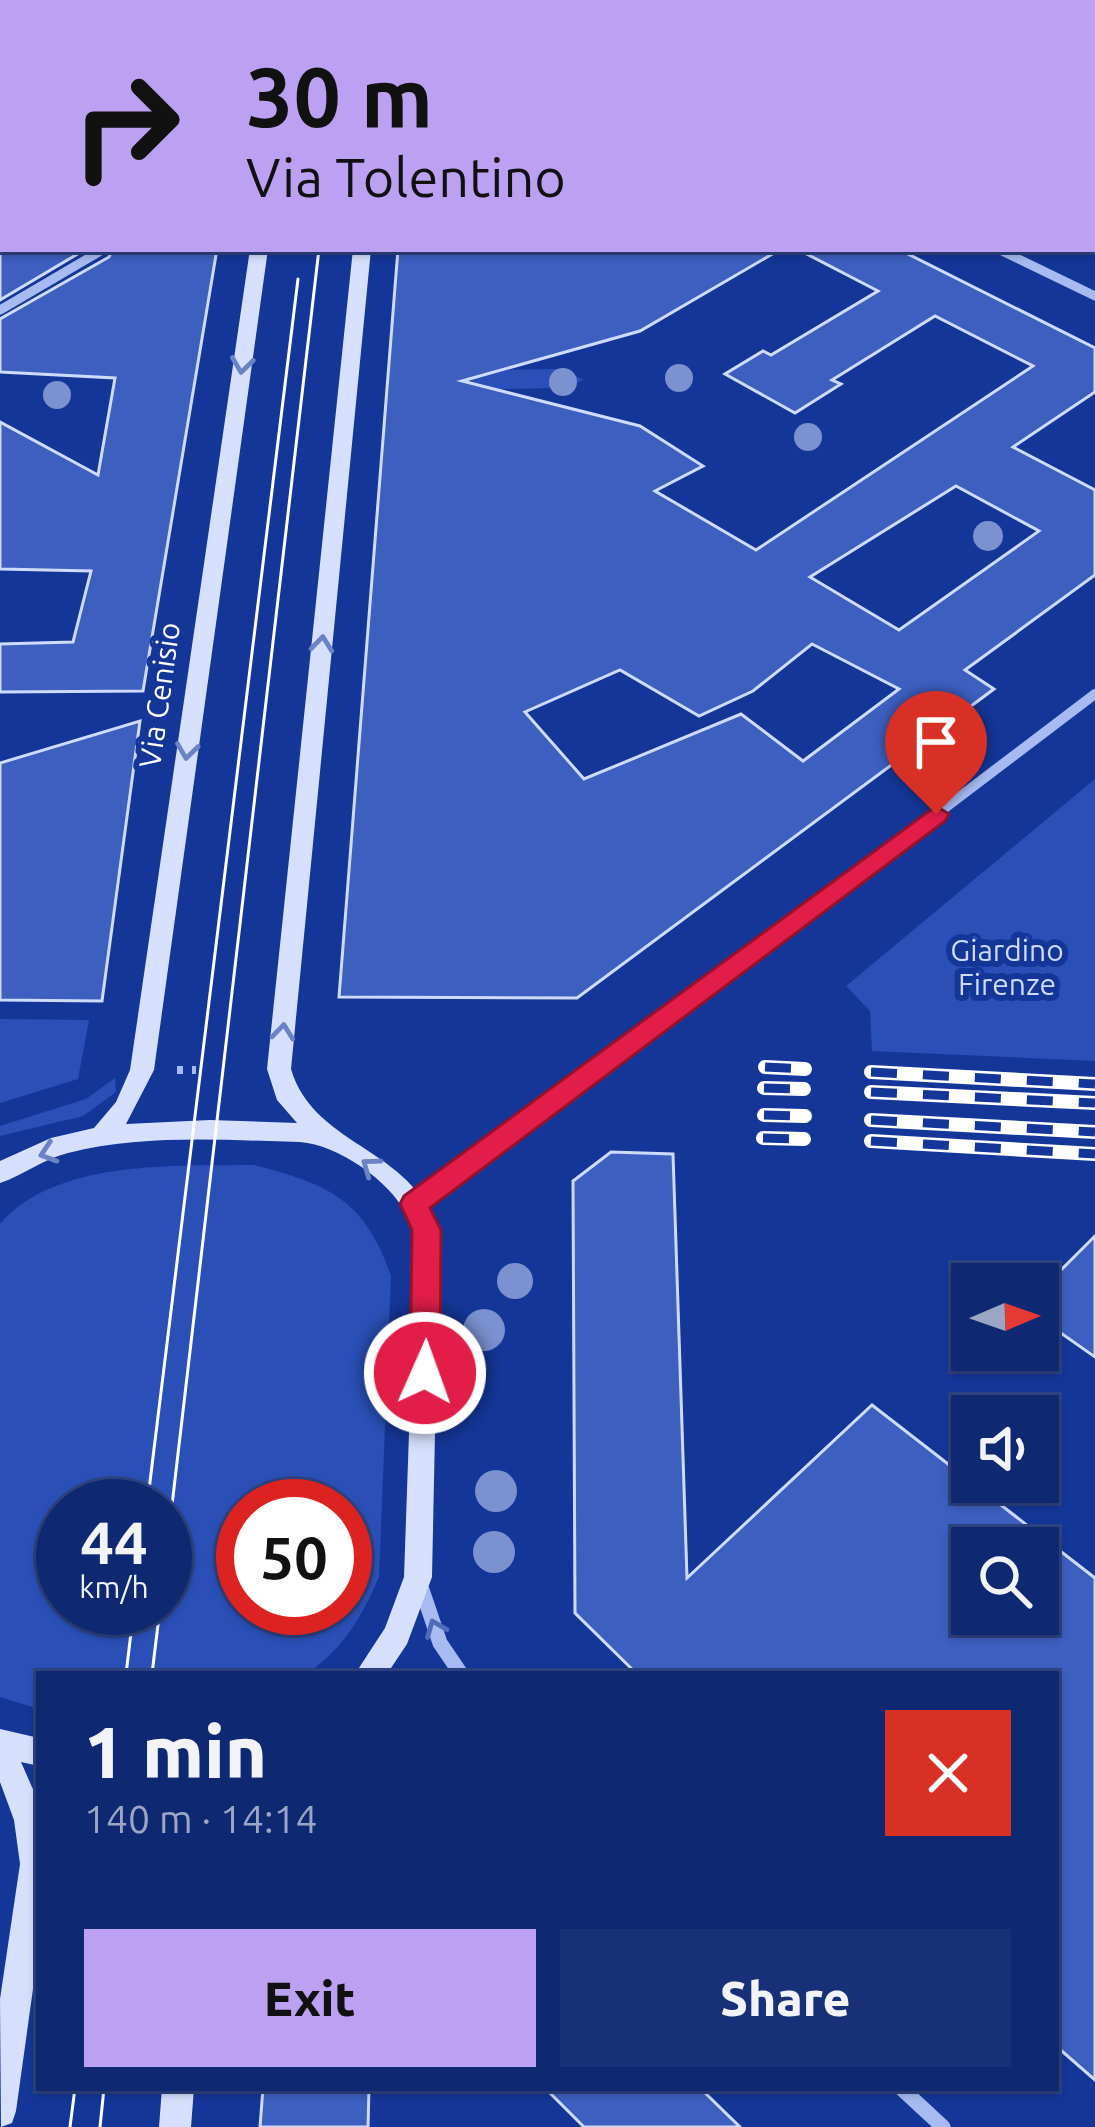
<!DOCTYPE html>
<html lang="en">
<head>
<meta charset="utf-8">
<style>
	body { margin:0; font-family:Ubuntu,sans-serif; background:#183077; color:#f1f3f6; height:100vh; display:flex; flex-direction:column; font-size:45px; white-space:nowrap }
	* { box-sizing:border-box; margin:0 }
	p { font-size:39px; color:#9ba6c4 }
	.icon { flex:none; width:66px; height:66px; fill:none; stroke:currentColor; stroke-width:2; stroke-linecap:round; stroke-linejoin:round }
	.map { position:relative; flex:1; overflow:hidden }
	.sheet { position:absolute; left:36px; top:1671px; width:1023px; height:420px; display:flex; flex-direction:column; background:#0f2872; border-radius:0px; box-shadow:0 3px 9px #0004,0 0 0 3px #2f4484 }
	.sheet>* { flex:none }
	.guide { position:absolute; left:0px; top:0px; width:1095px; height:252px; box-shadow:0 3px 9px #0004,0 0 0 3px #2f4484; background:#bca0f2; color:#111; overflow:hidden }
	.needle { width:78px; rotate:88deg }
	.controls { position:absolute; left:951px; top:1263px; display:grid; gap:24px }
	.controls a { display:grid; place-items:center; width:108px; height:108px; border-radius:0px; background:#0f2872; box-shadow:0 3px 9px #0004,0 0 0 3px #2f4484; font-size:60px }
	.speed { position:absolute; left:36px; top:1479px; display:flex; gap:24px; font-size:60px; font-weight:700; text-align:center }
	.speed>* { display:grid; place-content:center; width:156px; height:156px; border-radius:50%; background:#0f2872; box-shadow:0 3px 9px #0004,0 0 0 3px #2f4484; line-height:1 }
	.speed small { font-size:30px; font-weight:400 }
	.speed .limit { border:18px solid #d22; background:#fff; color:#111 }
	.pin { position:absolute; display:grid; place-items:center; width:102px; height:102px; color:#fff; margin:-123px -51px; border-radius:50% 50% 50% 0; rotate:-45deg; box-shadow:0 0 12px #0007 }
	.pin .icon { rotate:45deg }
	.me { position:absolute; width:132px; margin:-66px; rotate:2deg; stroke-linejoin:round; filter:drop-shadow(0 0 9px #0008) }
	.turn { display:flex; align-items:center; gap:42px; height:252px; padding:0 48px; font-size:54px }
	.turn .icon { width:156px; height:156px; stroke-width:2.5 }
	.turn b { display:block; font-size:84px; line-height:102px }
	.round { display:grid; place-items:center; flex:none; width:126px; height:126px; border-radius:0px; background:#183077 }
	.head { display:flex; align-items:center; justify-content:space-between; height:204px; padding:0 48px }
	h1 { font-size:72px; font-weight:800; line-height:90px }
	.cta { display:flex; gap:24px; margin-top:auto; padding:24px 48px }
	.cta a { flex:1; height:138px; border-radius:0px; background:#bca0f2; color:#111; font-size:48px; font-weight:800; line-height:138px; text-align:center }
	.cta a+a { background:#183077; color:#f1f3f6 }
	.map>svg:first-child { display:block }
</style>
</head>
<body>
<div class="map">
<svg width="1095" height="2127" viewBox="0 0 1095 2127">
	<rect width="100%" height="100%" fill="#143698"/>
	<g fill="#2a50b8" fill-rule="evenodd">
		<polygon points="559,369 584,380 560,388 401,391 401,371"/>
		<polygon points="1095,779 1095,1061 872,1051 870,1011 846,986"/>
		<polygon points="0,1019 89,1020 78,1079 0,1103"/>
		<polygon points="115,1078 116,1092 83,1116 0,1136 0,1126 86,1099"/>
		<path d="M254 1165C329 1184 365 1200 391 1276L379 1577C362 1616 343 1650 306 1674H39V1709L0 1697V1224C55 1159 178 1166 254 1165ZM63 1506H165V1608H63ZM243 1506H345V1608H243Z"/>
	</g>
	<g fill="#3d5fc0" stroke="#cfdbfd" stroke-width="3" fill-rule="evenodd">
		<polygon points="0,249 86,249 0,300"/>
		<polygon points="113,249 217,249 143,691 0,692 0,644 73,642 91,571 0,569 0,422 98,475 115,378 0,372 0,319 109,257"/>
		<path d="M398 249H781L640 331 462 381 640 426 703 466 655 491 756 550 1033 366 935 316 832 380 841 384 795 413 725 374 763 351 771 355 878 291 797 249H898L1095 348V392L1013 447 1095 490V575L965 670 994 689 577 998 339 997ZM956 486 1039 531 899 630 810 577ZM812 644 899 689 803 761 741 714 584 779 525 712 620 670 699 716 753 691Z"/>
		<polygon points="140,721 102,1001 0,1000 0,763"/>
		<path d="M611 1152 673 1154 687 1578 872 1405 1095 1578V2080L1056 2046V1674H637L575 1613 573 1181ZM972 1548H1038V1614H972Z"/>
		<polygon points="1095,1236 1095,1357 1038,1317 1038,1293"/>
		<polygon points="263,2088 369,2088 368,2127 260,2127"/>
		<polygon points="545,2088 700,2088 740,2127 584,2127"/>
	</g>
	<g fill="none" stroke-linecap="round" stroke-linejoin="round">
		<polyline stroke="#a7bbf2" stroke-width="6" stroke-dasharray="4.5 6" stroke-linecap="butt" points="615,3 619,0"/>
		<polyline stroke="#a7bbf2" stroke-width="8" stroke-dasharray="6 9" stroke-linecap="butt" points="177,1070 196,1070"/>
		<g stroke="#a7bbf2" stroke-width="9">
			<polyline points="480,0 486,3"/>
			<polyline points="89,3 96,0"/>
			<polyline points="998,249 1095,296"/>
			<polyline points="0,310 104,249"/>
		</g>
		<polyline stroke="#a7bbf2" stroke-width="10" points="414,1204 502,1144 1095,694"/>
		<g stroke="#a7bbf2" stroke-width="15">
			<polyline points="420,1584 440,1643 461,1674"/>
			<polyline points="901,2088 943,2127"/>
		</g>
		<g fill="#d6e0fc" fill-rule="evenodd">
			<polygon points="181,0 202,0 179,3"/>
			<polygon points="247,0 274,0 276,3 249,3"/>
			<polygon points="418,0 442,0 416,3"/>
			<polygon points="3,78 3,88 0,89 0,79"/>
			<path d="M250 249H268L154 1070 126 1124 210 1120 297 1123 277 1100 267 1069 353 249H371L291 1069C315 1151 422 1147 439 1241L432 1577 407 1644 387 1674H355L385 1628 404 1577 415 1261C414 1246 414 1229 407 1215 389 1180 338 1145 300 1142 222 1140 143 1134 68 1153 43 1159 24 1175 0 1183V1161L51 1138 94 1128 116 1102 130 1070Z"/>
			<polygon points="0,1729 39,1738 39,1766 21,1762 39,1803 39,1946 16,2111 12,2123 1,2127 0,1999 20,1864 14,1820 0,1782"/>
			<polygon points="162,2088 194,2088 191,2127 159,2127"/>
		</g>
		<g stroke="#fff" stroke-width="3">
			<polyline points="124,3 131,0"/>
			<polyline points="147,1506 298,279"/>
			<polyline points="165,1565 319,249"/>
			<polyline points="126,1674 134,1608"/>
			<polyline points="152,1674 160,1608"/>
			<polyline points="70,2127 75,2088"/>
			<polyline points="100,2127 104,2088"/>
		</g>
		<g stroke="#fff" stroke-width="14">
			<g id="rail">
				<polyline points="765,1067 805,1069"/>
				<polyline points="871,1072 1095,1084"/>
				<polyline points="764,1088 804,1089"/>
				<polyline points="871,1092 1095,1103"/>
				<polyline points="764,1115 805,1116"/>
				<polyline points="871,1120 1095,1132"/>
				<polyline points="763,1138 804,1139"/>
				<polyline points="871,1141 1095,1154"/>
			</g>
		</g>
		<use href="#rail" stroke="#143698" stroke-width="9" stroke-dasharray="26" stroke-linecap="butt"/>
	</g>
	<g fill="#7b91d0">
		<circle cx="679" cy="378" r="14"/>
		<circle cx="563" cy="382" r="14"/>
		<circle cx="57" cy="395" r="14"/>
		<circle cx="808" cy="437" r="14"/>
		<circle cx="988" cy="536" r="15"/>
		<circle cx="515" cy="1281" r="18"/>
		<circle cx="484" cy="1330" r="21"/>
		<circle cx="496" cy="1491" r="21"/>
		<circle cx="494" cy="1552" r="21"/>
	</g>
	<defs><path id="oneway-chevron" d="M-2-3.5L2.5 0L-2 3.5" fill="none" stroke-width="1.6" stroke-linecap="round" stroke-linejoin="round" transform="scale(3)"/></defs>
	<g stroke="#6b82c5">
		<use href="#oneway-chevron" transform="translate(242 365) rotate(98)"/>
		<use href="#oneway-chevron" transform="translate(322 644) rotate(-84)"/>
		<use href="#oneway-chevron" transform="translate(187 751) rotate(98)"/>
		<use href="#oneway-chevron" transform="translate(283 1032) rotate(-84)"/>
		<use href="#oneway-chevron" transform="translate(48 1153) rotate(162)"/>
		<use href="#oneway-chevron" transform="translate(370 1166) rotate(-144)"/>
	</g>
	<use stroke="#4f6bbc" href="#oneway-chevron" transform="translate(435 1628) rotate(-112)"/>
	<polygon fill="#e11d48" stroke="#92132f" stroke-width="3" points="936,806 949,814 945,821 430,1208 441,1230 440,1373 436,1382 425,1386 414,1382 410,1373 412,1230 400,1204 404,1196"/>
	<g text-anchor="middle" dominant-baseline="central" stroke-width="12" stroke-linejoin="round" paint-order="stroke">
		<g font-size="30" fill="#fff" stroke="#143698">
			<text transform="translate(159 695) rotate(-82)">Via Cenisio</text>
		</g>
		<g font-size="30" fill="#cfdbfd" stroke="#143698">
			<text x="1007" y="950">Giardino<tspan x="1007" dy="34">Firenze</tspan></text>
		</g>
	</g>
</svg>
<div class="controls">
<a><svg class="needle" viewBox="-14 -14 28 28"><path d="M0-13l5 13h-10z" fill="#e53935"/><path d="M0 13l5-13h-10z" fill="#9ba6c4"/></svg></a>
<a><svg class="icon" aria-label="sound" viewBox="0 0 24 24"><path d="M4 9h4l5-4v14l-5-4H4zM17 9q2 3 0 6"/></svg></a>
<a><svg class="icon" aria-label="search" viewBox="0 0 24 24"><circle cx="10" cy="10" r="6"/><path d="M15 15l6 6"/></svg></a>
</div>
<div class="speed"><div>44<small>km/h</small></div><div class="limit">50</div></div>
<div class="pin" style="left:936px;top:814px;background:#d93025"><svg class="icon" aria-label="arrive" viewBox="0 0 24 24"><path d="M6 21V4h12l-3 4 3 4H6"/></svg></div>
<svg class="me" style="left:425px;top:1373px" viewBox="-20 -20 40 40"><circle r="17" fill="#e11d48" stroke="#fff" stroke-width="3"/><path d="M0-11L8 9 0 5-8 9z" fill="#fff"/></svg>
<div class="guide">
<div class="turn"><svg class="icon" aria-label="right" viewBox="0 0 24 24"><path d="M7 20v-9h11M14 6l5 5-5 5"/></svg><div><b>30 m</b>Via Tolentino</div></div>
</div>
<section class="sheet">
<div class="head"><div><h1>1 min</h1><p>140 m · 14:14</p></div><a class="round" style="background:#d93025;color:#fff"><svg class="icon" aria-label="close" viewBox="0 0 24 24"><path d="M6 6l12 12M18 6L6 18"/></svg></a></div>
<div class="cta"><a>Exit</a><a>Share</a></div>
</section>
</div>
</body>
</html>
